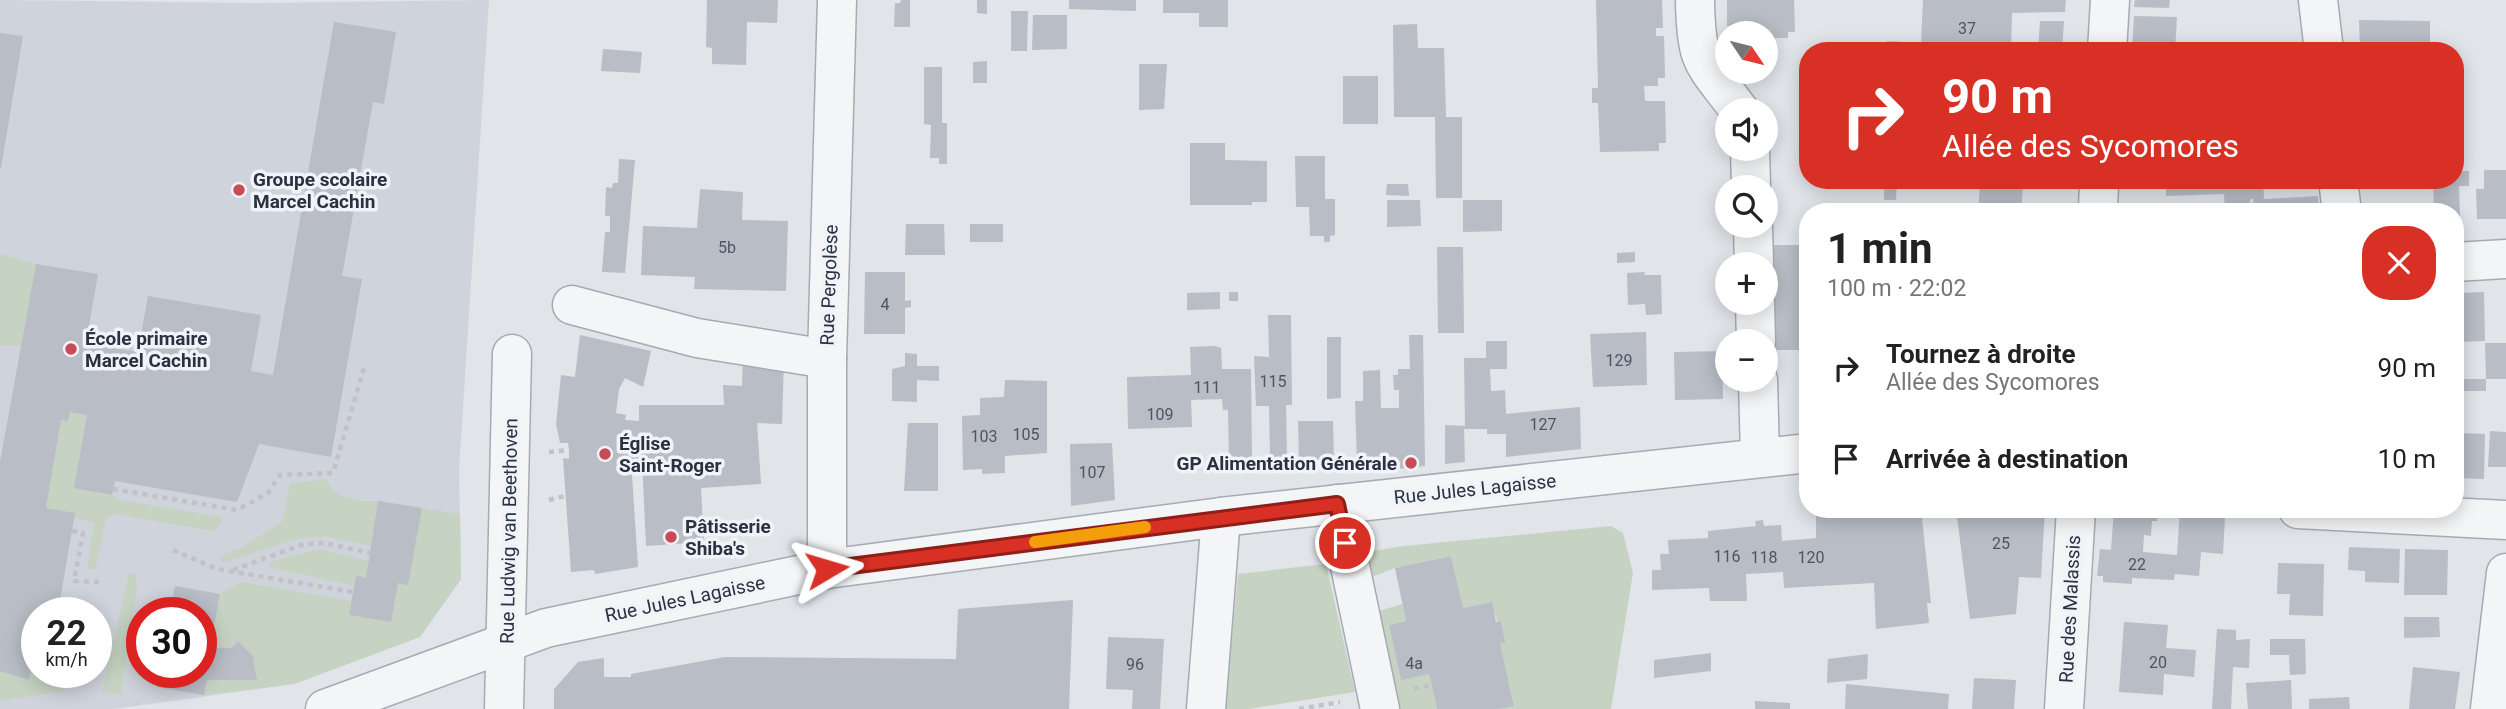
<!DOCTYPE html>
<html lang="fr">
<head>
<meta charset="utf-8">
<style>
	body { margin:0; font-family:Roboto,sans-serif; background:#f2f2f2; color:#222; height:100vh; display:flex; flex-direction:column; font-size:26px; white-space:nowrap }
	* { box-sizing:border-box; margin:0 }
	p { font-size:23px; color:#767676 }
	.icon { flex:none; width:38px; height:38px; fill:none; stroke:currentColor; stroke-width:2; stroke-linecap:round; stroke-linejoin:round }
	.map { position:relative; flex:1; overflow:hidden }
	.sheet { position:absolute; left:1799px; top:203px; width:665px; height:315px; display:flex; flex-direction:column; background:#fff; border-radius:28px; box-shadow:0 4px 18px #0003 }
	.sheet>* { flex:none }
	.banner { position:absolute; left:1799px; top:42px; width:665px; height:147px; border-radius:28px; box-shadow:0 4px 18px #0003; background:#d93025; color:#fff; overflow:hidden }
	.needle { width:46px; rotate:125deg }
	.buttons { position:absolute; left:1715px; top:21px; display:grid; gap:14px }
	.buttons a { display:grid; place-items:center; width:63px; height:63px; border-radius:50%; background:#fff; box-shadow:0 4px 18px #0003; font-size:35px }
	.speed { position:absolute; left:21px; top:597px; display:flex; gap:14px; font-size:35px; font-weight:700; text-align:center }
	.speed>* { display:grid; place-content:center; width:91px; height:91px; border-radius:50%; background:#fff; box-shadow:0 4px 18px #0003; line-height:1 }
	.speed small { font-size:18px; font-weight:400 }
	.speed .limit { border:10px solid #d22; background:#fff; color:#111 }
	.pin { position:absolute; display:grid; place-items:center; width:60px; height:60px; color:#fff; margin:-30px; border:4px solid #fff; border-radius:50%; box-shadow:0 2px 7px #0007 }
	.me { position:absolute; width:77px; margin:-38px; rotate:83deg; stroke-linejoin:round; filter:drop-shadow(0 0 5px #0008) }
	.turn { display:flex; align-items:center; gap:24px; height:147px; padding:0 28px; font-size:32px }
	.turn .icon { width:91px; height:91px; stroke-width:2.5 }
	.turn b { display:block; font-size:49px; line-height:60px }
	.round { display:grid; place-items:center; flex:none; width:74px; height:74px; border-radius:28px; background:#f2f2f2 }
	.summary { display:flex; align-items:center; justify-content:space-between; height:119px; padding:0 28px }
	h1 { font-size:42px; font-weight:700; line-height:52px }
	ul { padding:0; list-style:none }
	li { display:flex; align-items:center; gap:21px; height:91px; padding:0 28px }
	li div { flex:1 }
	li b { display:block; font-size:26px }
	li em { font-style:normal }
	.map>svg:first-child { display:block }
</style>
</head>
<body>
<div class="map">
<svg width="2506" height="709" viewBox="0 0 2506 709">
	<rect width="100%" height="100%" fill="#e1e4e9"/>
	<path fill="#cfd3db" fill-rule="evenodd" d="M0 0 262 3 489 0 459 470 461 579 420 637 294 684 114 709H0ZM37 612H96V672H37ZM142 612H201V672H142Z"/>
	<g fill="#c6d3c2">
		<polygon points="0,254 36,264 21,346 0,345"/>
		<polygon points="70,412 87,415 74,488 112,495 120,500 222,517 220,525 213,531 116,514 106,518 95,569 87,569 94,523 74,518 75,513 46,508 61,420 68,421"/>
		<path d="M326 479C334 499 359 502 378 501L371 546 328 537 300 538 222 563 220 556 243 547 283 521 290 484Z"/>
		<polygon points="422,508 460,514 461,579 420,637 294,684 204,695 207,680 257,679 253,656 238,641 231,648 210,648 220,594 241,582 351,601 349,615 390,622 398,583 408,584"/>
		<polygon points="1611,526 1623,533 1633,573 1611,709 1498,709 1514,705 1500,643 1504,643 1491,602 1463,608 1451,556 1395,568 1364,580 1355,554 1404,546"/>
		<polygon points="319,549 369,561 366,578 356,576 354,586 268,567 270,562"/>
		<polygon points="1326,564 1355,692 1248,709 1225,709 1238,574"/>
		<polygon points="129,573 136,575 137,588 121,694 102,692"/>
		<polygon points="1402,604 1406,621 1389,625 1401,679 1429,674 1437,709 1387,709 1369,614"/>
		<polygon points="31,668 37,669 37,672 68,672 64,691 0,701 0,671 29,680"/>
	</g>
	<g fill="#b8bdc6">
		<polygon points="707,0 778,0 777,23 747,22 746,65 712,64 712,48 706,47"/>
		<polygon points="901,0 910,0 910,27 894,27 895,3 900,3"/>
		<polygon points="977,0 987,0 987,14 977,13"/>
		<polygon points="1069,0 1136,0 1136,11 1069,9"/>
		<polygon points="1163,0 1228,0 1228,27 1199,27 1199,13 1163,13"/>
		<polygon points="1596,0 1662,0 1663,28 1656,28 1656,36 1664,36 1665,78 1658,78 1658,86 1644,86 1645,101 1665,101 1666,143 1659,143 1659,151 1600,152 1598,103 1592,103 1592,88 1598,88"/>
		<polygon points="1727,0 1794,0 1795,32 1788,32 1788,38 1766,38 1766,33 1734,33 1734,26 1727,26"/>
		<polygon points="1923,0 2066,0 2065,12 2012,13 2011,51 1886,51 1887,41 1921,43"/>
		<polygon points="2135,0 2170,0 2169,8 2134,7"/>
		<polygon points="1011,11 1028,11 1027,51 1011,51"/>
		<polygon points="1033,15 1067,15 1067,49 1032,50"/>
		<polygon points="2134,16 2177,17 2175,51 2132,51"/>
		<polygon points="2359,20 2430,21 2430,50 2360,51"/>
		<polygon points="2040,21 2064,21 2062,51 2038,51"/>
		<polygon points="334,22 396,32 384,104 373,102 342,276 362,279 331,457 259,444 237,502 115,481 112,495 74,488 87,415 70,412 68,421 61,420 46,508 75,513 58,612 37,612 37,669 31,668 29,680 0,671 0,462 36,264 98,274 86,343 138,352 148,296 261,315 251,371 273,375"/>
		<polygon points="1417,24 1418,48 1444,48 1446,117 1462,117 1462,198 1436,198 1435,117 1394,117 1393,25"/>
		<polygon points="0,33 23,36 1,168 0,168"/>
		<polygon points="603,49 642,52 640,73 601,71"/>
		<polygon points="987,61 987,83 973,83 973,62"/>
		<polygon points="1139,64 1167,64 1164,109 1139,110"/>
		<polygon points="924,67 942,67 942,123 947,123 947,164 939,164 939,158 930,158 931,125 924,124"/>
		<rect x="1343" y="76" width="35" height="48"/>
		<polygon points="2455,132 2459,171 2469,171 2469,186 2459,186 2460,217 2455,217 2455,212 2434,212 2433,180 2455,180"/>
		<polygon points="1190,143 1225,143 1225,160 1267,161 1267,202 1252,202 1252,205 1190,205"/>
		<polygon points="1295,156 1325,156 1325,199 1335,199 1335,235 1330,236 1330,242 1324,242 1324,236 1310,236 1309,207 1296,207"/>
		<polygon points="619,159 635,160 625,273 602,272 605,232 610,232 610,216 605,216 606,187 612,188 613,183 618,183"/>
		<polygon points="2484,170 2506,170 2506,219 2477,219 2476,189 2484,189"/>
		<polygon points="1884,180 1897,180 1896,200 1884,200"/>
		<polygon points="2135,180 2166,180 2166,183 2135,184"/>
		<polygon points="2263,180 2264,199 2318,196 2319,212 2254,212 2253,199 2250,199 2250,212 2225,212 2224,194 2166,196 2166,183"/>
		<polygon points="1387,184 1408,184 1409,196 1386,195"/>
		<polygon points="1980,185 2023,187 2021,212 1978,212"/>
		<polygon points="700,189 743,192 742,220 788,221 786,291 694,289 695,277 641,275 643,226 697,228"/>
		<polygon points="1387,200 1420,200 1421,226 1387,227"/>
		<polygon points="1463,200 1502,200 1502,231 1463,232"/>
		<polygon points="906,224 944,224 945,255 905,255"/>
		<rect x="970" y="224" width="33" height="18"/>
		<polygon points="1773,245 1808,245 1808,350 1774,350"/>
		<polygon points="1437,247 1463,247 1464,333 1438,333"/>
		<polygon points="1635,252 1635,262 1617,263 1617,253"/>
		<polygon points="865,272 905,272 905,301 911,300 911,307 905,308 905,334 864,334"/>
		<polygon points="1645,272 1644,275 1661,275 1662,314 1646,315 1645,304 1628,305 1627,273"/>
		<polygon points="1220,292 1220,309 1187,310 1187,293"/>
		<rect x="1229" y="292" width="9" height="9"/>
		<polygon points="2484,292 2485,341 2460,342 2461,293"/>
		<polygon points="1268,315 1291,315 1292,405 1286,405 1287,457 1270,457 1269,406 1256,406 1254,356 1269,357"/>
		<polygon points="1646,332 1647,385 1593,387 1590,334"/>
		<polygon points="580,335 651,351 643,387 625,378 619,389 616,413 626,415 625,420 639,421 639,405 724,405 723,385 742,386 743,356 784,358 782,424 757,423 761,484 701,488 704,542 646,546 642,459 631,460 638,567 595,574 594,570 571,572 563,458 569,459 569,450 568,443 560,443 556,424 561,375 575,377"/>
		<polygon points="1409,335 1423,335 1425,466 1396,469 1395,459 1382,460 1381,463 1357,463 1355,401 1363,401 1363,371 1380,370 1381,408 1399,408 1399,390 1394,390 1393,375 1398,375 1398,369 1410,369"/>
		<polygon points="1327,337 1341,337 1341,398 1327,399"/>
		<polygon points="1486,341 1507,341 1507,369 1490,369 1491,391 1505,390 1506,414 1580,407 1581,449 1506,457 1506,434 1487,434 1487,429 1464,429 1465,462 1445,464 1445,425 1465,426 1464,358 1486,358"/>
		<polygon points="2485,343 2506,343 2506,379 2486,379"/>
		<polygon points="1215,346 1221,348 1222,369 1251,369 1252,459 1248,462 1229,460 1228,410 1223,410 1222,399 1191,400 1192,427 1128,429 1127,377 1191,375 1190,347"/>
		<polygon points="1722,351 1723,399 1675,400 1674,352"/>
		<polygon points="905,353 917,354 917,366 939,366 939,381 917,380 917,402 892,401 892,369 905,366"/>
		<rect x="2455" y="379" width="31" height="12"/>
		<polygon points="1005,380 1047,381 1047,453 1005,456 1005,473 982,474 982,469 963,470 962,416 980,415 980,398 1004,397"/>
		<polygon points="1298,421 1333,421 1334,462 1299,464"/>
		<polygon points="908,423 938,423 938,491 904,491"/>
		<polygon points="2490,431 2506,432 2506,467 2488,467"/>
		<polygon points="2455,433 2485,434 2484,479 2455,478"/>
		<polygon points="1112,443 1115,500 1071,506 1070,444"/>
		<polygon points="378,501 422,508 408,585 398,583 391,622 349,615 356,575 366,578"/>
		<polygon points="1816,509 1921,509 1931,603 1927,603 1929,623 1876,629 1874,583 1784,588 1783,572 1746,574 1747,601 1710,601 1709,588 1652,590 1652,570 1661,570 1660,554 1669,554 1668,540 1708,538 1708,531 1756,526 1755,521 1763,520 1764,526 1781,525 1782,541 1816,538"/>
		<polygon points="1956,509 2045,509 2041,578 2019,577 2016,614 1970,619"/>
		<polygon points="2114,509 2153,509 2152,513 2158,513 2157,521 2152,521 2151,536 2144,535 2143,552 2177,555 2180,509 2202,509 2201,516 2225,517 2223,554 2201,552 2199,576 2175,574 2174,580 2132,578 2132,584 2103,582 2103,576 2097,576 2100,549 2111,550"/>
		<polygon points="2349,547 2400,549 2399,583 2365,582 2365,571 2348,570"/>
		<polygon points="2405,549 2448,550 2447,595 2404,595"/>
		<polygon points="1451,556 1463,608 1492,602 1496,622 1501,621 1505,643 1500,643 1514,706 1498,709 1437,709 1429,674 1401,680 1389,625 1406,621 1395,568"/>
		<polygon points="2278,563 2324,564 2323,616 2289,615 2290,594 2277,594"/>
		<polygon points="175,586 220,594 210,648 231,648 238,641 253,656 257,680 207,680 204,695 157,687 159,672 201,672 201,612 170,612"/>
		<polygon points="1073,600 1069,709 554,709 554,689 578,662 604,658 604,677 631,677 631,674 725,657 956,659 958,609"/>
		<polygon points="2404,617 2439,617 2440,637 2404,638"/>
		<polygon points="2124,622 2168,625 2166,648 2196,650 2194,677 2164,674 2163,695 2119,692"/>
		<polygon points="2217,629 2236,630 2236,640 2250,639 2249,668 2233,667 2231,709 2212,709"/>
		<polygon points="1108,637 1164,639 1160,709 1132,709 1133,690 1106,689"/>
		<polygon points="2270,639 2305,639 2306,674 2290,675 2289,655 2270,655"/>
		<polygon points="1711,653 1711,671 1654,678 1654,660"/>
		<polygon points="1868,654 1867,679 1827,683 1828,659"/>
		<polygon points="2413,667 2460,672 2455,709 2409,709"/>
		<polygon points="1974,678 2016,680 2014,709 1972,709"/>
		<polygon points="2291,680 2292,709 2248,709 2246,683"/>
		<polygon points="1846,684 1949,694 1948,709 1845,709"/>
		<polygon points="2349,697 2350,709 2309,709 2309,699"/>
		<polygon points="1755,701 1790,703 1790,709 1755,709"/>
	</g>
	<g fill="none" stroke-linecap="round" stroke-linejoin="round">
		<g stroke="#a6abb3" stroke-width="41">
			<g id="minor">
				<path d="M1695 0C1696 65 1703 61 1739 110"/>
				<polyline points="2318,0 2324,51"/>
				<polyline points="2107,51 2110,0"/>
				<polyline points="1750,149 1751,187"/>
				<polyline points="2338,180 2342,212"/>
				<polyline points="2098,212 2099,180"/>
				<polyline points="1753,226 1754,264"/>
				<polyline points="2455,262 2506,259"/>
				<polyline points="1755,303 1756,341"/>
				<polyline points="572,305 697,338 827,359"/>
				<polyline points="1758,380 1760,456"/>
				<polyline points="1337,504 1380,709"/>
				<polyline points="2298,509 2506,520"/>
				<polyline points="827,569 827,359 837,0"/>
				<polyline points="325,709 546,628 827,569 1221,517 1808,453"/>
				<polyline points="504,709 512,354"/>
				<polyline points="1206,709 1221,517"/>
				<polyline points="2064,709 2076,509"/>
				<polyline points="2490,709 2506,573"/>
			</g>
		</g>
		<g stroke="#bfc2c7" stroke-width="4.5" stroke-dasharray="5 5" stroke-linecap="butt">
			<polyline points="549,452 569,450"/>
			<polyline points="113,489 237,510 268,493 280,475 333,473 364,368"/>
			<polyline points="549,500 565,496"/>
			<polyline points="72,531 83,533 74,581 100,582"/>
			<polyline points="173,550 217,569 353,592"/>
			<polyline points="233,570 304,544 324,543 370,553"/>
			<polyline points="1414,689 1432,685"/>
			<polyline points="1299,709 1340,702"/>
		</g>
		<use href="#minor" stroke="#f3f5f7" stroke-width="38"/>
	</g>
	<g fill="none" stroke-linecap="round" stroke-linejoin="round">
		<g stroke="#8d1f18" stroke-width="18">
			<polyline id="route" points="827,569 1337,504 1345,543"/>
		</g>
		<use href="#route" stroke="#d93025" stroke-width="12"/>
		<polyline stroke="#f59e0b" stroke-width="12" points="1035,542 1145,527"/>
	</g>
	<g fill="#c94b57" stroke="#f0f3f7" stroke-width="2.5">
		<circle cx="239" cy="190" r="7"/>
		<circle cx="71" cy="349" r="7"/>
		<circle cx="605" cy="454" r="7"/>
		<circle cx="1411" cy="463" r="7"/>
		<circle cx="671" cy="537" r="7"/>
	</g>
	<g text-anchor="middle" dominant-baseline="central" stroke-width="7" stroke-linejoin="round" paint-order="stroke">
		<g font-size="16" fill="#4e5462">
			<text x="1967" y="28">37</text>
			<text x="727" y="247">5b</text>
			<text x="885" y="304">4</text>
			<text x="1619" y="360">129</text>
			<text x="1273" y="381">115</text>
			<text x="1207" y="387">111</text>
			<text x="1160" y="414">109</text>
			<text x="1543" y="424">127</text>
			<text x="1026" y="434">105</text>
			<text x="984" y="436">103</text>
			<text x="1092" y="472">107</text>
			<text x="2001" y="543">25</text>
			<text x="1727" y="556">116</text>
			<text x="1764" y="557">118</text>
			<text x="1811" y="557">120</text>
			<text x="2137" y="564">22</text>
			<text x="2158" y="662">20</text>
			<text x="1414" y="663">4a</text>
			<text x="1135" y="664">96</text>
		</g>
		<g font-size="19" font-weight="bold" fill="#2a3140" stroke="#f0f3f7" text-anchor="start">
			<text x="253" y="179">Groupe scolaire<tspan x="253" dy="22">Marcel Cachin</tspan></text>
			<text x="85" y="338">École primaire<tspan x="85" dy="22">Marcel Cachin</tspan></text>
			<text x="619" y="443">Église<tspan x="619" dy="22">Saint-Roger</tspan></text>
			<text x="1397" y="463" text-anchor="end">GP Alimentation Générale</text>
			<text x="685" y="526">Pâtisserie<tspan x="685" dy="22">Shiba's</tspan></text>
		</g>
		<g font-size="19" fill="#2a3140" stroke="#f0f3f7">
			<text transform="translate(829 285) rotate(-88)">Rue Pergolèse</text>
			<text transform="translate(1475 489) rotate(-6)">Rue Jules Lagaisse</text>
			<text transform="translate(509 531) rotate(-89)">Rue Ludwig van Beethoven</text>
			<text transform="translate(685 599) rotate(-12)">Rue Jules Lagaisse</text>
			<text transform="translate(2070 609) rotate(-87)">Rue des Malassis</text>
		</g>
	</g>
</svg>
<div class="buttons">
<a><svg class="needle" viewBox="-14 -14 28 28"><path d="M0-13l5 13h-10z" fill="#e53935"/><path d="M0 13l5-13h-10z" fill="#767676"/></svg></a>
<a><svg class="icon" aria-label="sound" viewBox="0 0 24 24"><path d="M4 9h4l5-4v14l-5-4H4zM17 9q2 3 0 6"/></svg></a>
<a><svg class="icon" aria-label="search" viewBox="0 0 24 24"><circle cx="10" cy="10" r="6"/><path d="M15 15l6 6"/></svg></a>
<a>+</a>
<a>−</a>
</div>
<div class="speed"><div>22<small>km/h</small></div><div class="limit">30</div></div>
<div class="pin" style="left:1345px;top:543px;background:#d93025"><svg class="icon" aria-label="arrive" viewBox="0 0 24 24"><path d="M6 21V4h12l-3 4 3 4H6"/></svg></div>
<svg class="me" style="left:827px;top:569px" viewBox="-20 -20 40 40"><path d="M0-17L14 15 0 8-14 15z" fill="#d93025" stroke="#fff" stroke-width="4"/></svg>
<div class="banner">
<div class="turn"><svg class="icon" aria-label="right" viewBox="0 0 24 24"><path d="M7 20v-9h11M14 6l5 5-5 5"/></svg><div><b>90 m</b>Allée des Sycomores</div></div>
</div>
<section class="sheet">
<div class="summary"><div><h1>1 min</h1><p>100 m · 22:02</p></div><a class="round" style="background:#d93025;color:#fff"><svg class="icon" aria-label="close" viewBox="0 0 24 24"><path d="M6 6l12 12M18 6L6 18"/></svg></a></div>
<ul>
<li><svg class="icon" aria-label="right" viewBox="0 0 24 24"><path d="M7 20v-9h11M14 6l5 5-5 5"/></svg><div><b>Tournez à droite</b><p>Allée des Sycomores</p></div><em>90 m</em></li>
<li><svg class="icon" aria-label="arrive" viewBox="0 0 24 24"><path d="M6 21V4h12l-3 4 3 4H6"/></svg><div><b>Arrivée à destination</b></div><em>10 m</em></li>
</ul>
</section>
</div>
</body>
</html>
